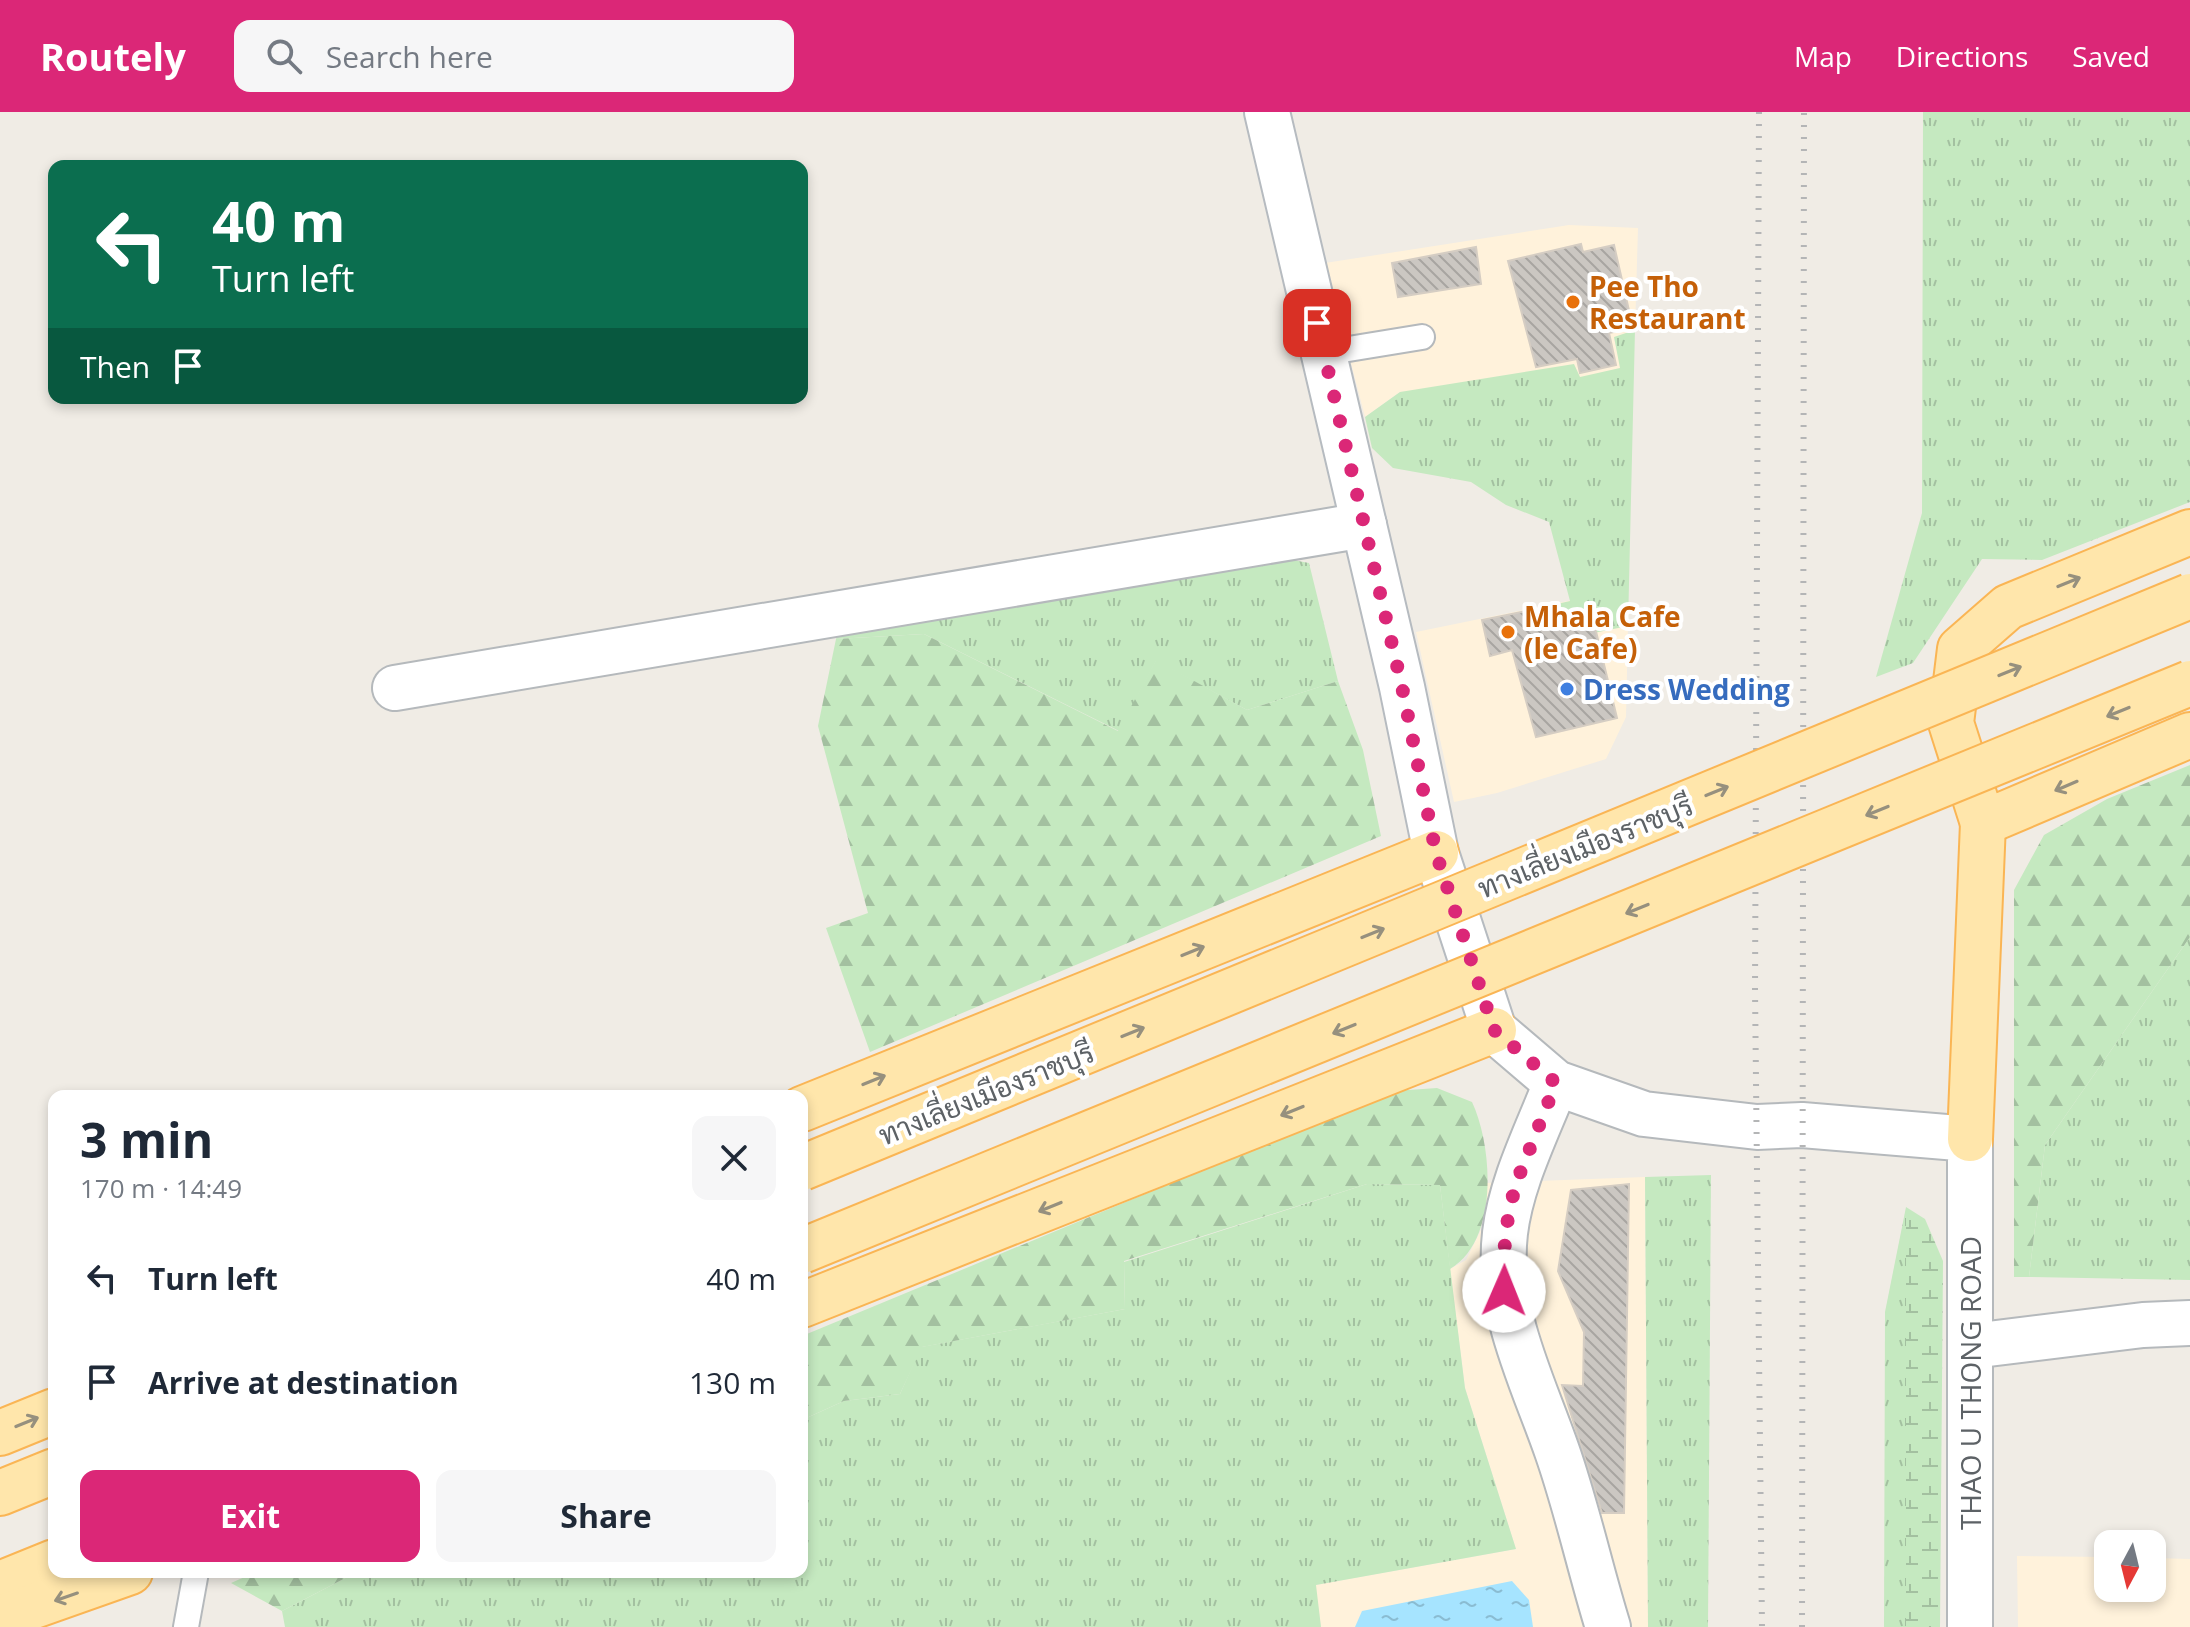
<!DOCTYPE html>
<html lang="en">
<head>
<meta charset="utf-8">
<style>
	body { margin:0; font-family:"Open Sans",Sarabun,sans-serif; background:#f6f6f7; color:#1f2937; height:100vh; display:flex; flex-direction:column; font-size:30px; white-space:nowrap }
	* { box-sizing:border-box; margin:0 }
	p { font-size:26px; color:#747a83 }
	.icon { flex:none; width:44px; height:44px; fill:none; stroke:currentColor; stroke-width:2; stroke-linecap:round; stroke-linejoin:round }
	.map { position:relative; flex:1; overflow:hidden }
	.panel { position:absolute; left:48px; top:978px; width:760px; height:488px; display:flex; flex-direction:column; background:#fff; border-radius:16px; box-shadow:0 4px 12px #0003 }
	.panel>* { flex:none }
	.banner { position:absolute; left:48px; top:48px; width:760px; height:244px; border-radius:16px; box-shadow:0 4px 12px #0003; background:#0b6e4f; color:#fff; overflow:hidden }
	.needle { width:52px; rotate:187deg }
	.buttons { position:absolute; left:2094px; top:1418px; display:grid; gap:16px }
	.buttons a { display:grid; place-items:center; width:72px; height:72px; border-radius:16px; background:#fff; box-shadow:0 4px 12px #0003; font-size:40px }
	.pin { position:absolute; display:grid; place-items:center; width:68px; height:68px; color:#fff; margin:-34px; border-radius:16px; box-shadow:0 4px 12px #0006 }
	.me { position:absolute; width:88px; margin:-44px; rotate:1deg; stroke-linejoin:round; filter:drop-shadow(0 0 6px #0008) }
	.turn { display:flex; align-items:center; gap:28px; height:168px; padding:0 32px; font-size:36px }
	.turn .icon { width:104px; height:104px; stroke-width:2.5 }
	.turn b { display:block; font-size:56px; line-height:68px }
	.then { display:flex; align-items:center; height:76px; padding:0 32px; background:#0003; gap:16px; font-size:30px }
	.round { display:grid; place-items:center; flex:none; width:84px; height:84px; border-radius:16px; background:#f6f6f7 }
	.headline { display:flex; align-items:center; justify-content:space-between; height:136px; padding:0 32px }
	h1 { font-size:48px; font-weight:700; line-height:60px }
	.button { display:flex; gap:16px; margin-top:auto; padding:16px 32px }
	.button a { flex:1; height:92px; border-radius:16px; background:#db2777; color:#fff; font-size:32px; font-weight:700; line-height:92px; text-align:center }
	.button a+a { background:#f6f6f7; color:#1f2937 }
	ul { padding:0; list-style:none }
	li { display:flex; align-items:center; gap:24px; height:104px; padding:0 32px }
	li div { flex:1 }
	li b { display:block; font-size:30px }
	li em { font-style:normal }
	header { display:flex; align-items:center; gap:48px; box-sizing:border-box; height:112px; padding:0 40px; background:#db2777; color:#fff }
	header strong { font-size:38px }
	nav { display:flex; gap:44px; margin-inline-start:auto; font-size:28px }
	.search { width:560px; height:72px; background:#f6f6f7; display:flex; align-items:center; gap:20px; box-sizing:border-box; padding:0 28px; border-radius:16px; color:#747a83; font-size:30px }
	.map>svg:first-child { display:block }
</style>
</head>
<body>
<header>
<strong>Routely</strong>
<div class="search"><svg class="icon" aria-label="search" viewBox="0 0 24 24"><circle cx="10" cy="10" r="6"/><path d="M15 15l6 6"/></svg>Search here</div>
<nav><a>Map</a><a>Directions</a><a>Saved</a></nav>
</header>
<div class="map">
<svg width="2190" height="1515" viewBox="0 0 2190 1515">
	<defs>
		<pattern id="grass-tufts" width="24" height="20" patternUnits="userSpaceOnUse" patternTransform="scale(2)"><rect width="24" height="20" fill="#c5e9c0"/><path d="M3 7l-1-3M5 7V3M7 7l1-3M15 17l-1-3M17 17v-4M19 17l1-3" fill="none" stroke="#a3c0a0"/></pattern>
		<pattern id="forest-firs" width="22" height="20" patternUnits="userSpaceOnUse" patternTransform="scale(2)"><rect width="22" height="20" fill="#c5e9c0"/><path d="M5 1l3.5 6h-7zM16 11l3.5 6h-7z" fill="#a3c0a0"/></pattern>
		<pattern id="wetland-marsh" width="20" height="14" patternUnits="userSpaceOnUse" patternTransform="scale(2)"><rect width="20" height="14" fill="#c5e9c0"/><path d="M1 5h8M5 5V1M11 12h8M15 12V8" fill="none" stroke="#a3c0a0"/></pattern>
		<pattern id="water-ripples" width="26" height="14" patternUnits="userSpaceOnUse" patternTransform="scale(2)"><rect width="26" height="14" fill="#a6e4ff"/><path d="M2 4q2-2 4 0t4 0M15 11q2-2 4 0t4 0" fill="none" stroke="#8abcd2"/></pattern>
		<pattern id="building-back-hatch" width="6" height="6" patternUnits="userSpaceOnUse" patternTransform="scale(2)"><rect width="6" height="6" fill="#cbc7c2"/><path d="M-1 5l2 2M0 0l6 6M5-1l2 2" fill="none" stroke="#a8a5a1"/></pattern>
	</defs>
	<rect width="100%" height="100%" fill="#f0ece5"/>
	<g fill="#fff2db">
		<polygon points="1569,113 1638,116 1635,218 1614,226 1621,256 1580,266 1400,280 1365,305 1325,151"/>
		<polygon points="1597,483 1605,515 1628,514 1626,605 1606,647 1497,681 1454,690 1416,520"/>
		<polygon points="1645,1065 1648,1515 1321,1515 1315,1473 1516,1437 1465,1276 1450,1157 1466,1148 1486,1108 1486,1071"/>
		<polygon points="2017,1444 2108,1445 2108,1476 2152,1476 2152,1446 2190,1447 2190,1515 2018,1515"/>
	</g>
	<g fill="url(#grass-tufts)">
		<polygon points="1923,0 2190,0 2190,390 2042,448 1982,447 1913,551 1876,565 1922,401"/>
		<polygon points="1635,218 1628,514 1535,533 1526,499 1570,489 1549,410 1506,393 1471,370 1393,356 1372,336 1365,305 1400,280 1574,252 1580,265 1620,256 1614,225"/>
		<polygon points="1293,448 1309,451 1338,569 1247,598 1156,549 1119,619 924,522 836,527 843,506"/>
		<polygon points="2190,825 2190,1168 2029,1165 2045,1033"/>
		<polygon points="1711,1063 1708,1515 1648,1515 1645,1065"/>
		<polygon points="1367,1072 1440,1073 1465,1276 1516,1437 1316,1473 1321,1515 285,1515 282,1499 357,1460 802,1460 802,1308 844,1289 900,1282 921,1235 1125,1197 1124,1150"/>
		<polygon points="1906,1095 1906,1515 1884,1515 1885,1200"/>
	</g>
	<g fill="url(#forest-firs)">
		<polygon points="924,522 1118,619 1156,548 1247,598 1338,569 1363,638 1381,724 870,940 826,816 868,801 818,614 836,527"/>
		<polygon points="2190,653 2190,825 2045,1033 2029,1165 2014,1165 2014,778 2044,723 2107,687"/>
		<path d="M1437 976 1472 990C1493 1035 1499 1128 1450 1157L1440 1073 1367 1072 1124 1149 1125 1197 922 1235 900 1282 844 1289 802 1308V1224L1394 979Z"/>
		<polygon points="256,1460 357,1460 282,1499 231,1471"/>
	</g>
	<polygon fill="url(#wetland-marsh)" points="1906,1095 1925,1107 1943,1149 1940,1515 1906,1515"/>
	<polygon fill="url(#water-ripples)" points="1512,1469 1529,1488 1533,1515 1355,1515 1362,1499"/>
	<g fill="url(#building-back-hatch)" stroke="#d5cdc3" stroke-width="2">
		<polygon points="1581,132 1583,140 1614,133 1633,216 1609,221 1616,253 1580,261 1577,247 1536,255 1508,149"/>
		<polygon points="1476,135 1481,172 1398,185 1392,151"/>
		<polygon points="1526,499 1531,517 1592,503 1617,606 1536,625 1512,538 1490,544 1482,508"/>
		<polygon points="1629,1072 1624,1401 1602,1401 1562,1273 1583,1274 1584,1220 1558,1159 1571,1078"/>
	</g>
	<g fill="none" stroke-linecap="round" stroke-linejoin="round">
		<g stroke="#b5b9bc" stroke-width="28">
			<g id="service">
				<polyline points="1324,241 1422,225"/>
				<polyline points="186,1515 196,1460"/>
			</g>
		</g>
		<g stroke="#b5b9bc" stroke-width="48">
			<g id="minor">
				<polyline points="395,576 1364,413"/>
				<path d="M1556 971C1537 1020 1511 1070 1505 1121 1496 1200 1532 1267 1557 1339 1577 1396 1590 1457 1608 1515"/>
				<polyline points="1972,1234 2143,1213 2190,1211"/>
			</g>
		</g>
		<g stroke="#b5b9bc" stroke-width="48">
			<polyline id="tertiary" points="1494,918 1556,971 1644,1002 1757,1015 1802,1013 1970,1027 1970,1515"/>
		</g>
		<g stroke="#b6bbc0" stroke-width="48">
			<polyline id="secondary" points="1267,0 1402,575 1436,741 1494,918"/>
		</g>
		<g stroke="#fab554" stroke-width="48">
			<g id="primary">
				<polyline points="2190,420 2008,495 1960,537 1951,611 1983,711 2190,623"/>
				<polyline points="802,997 1436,741"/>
				<polyline points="1970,1027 1983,711"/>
				<polyline points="802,1193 1494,918"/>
				<polyline points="0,1321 54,1299"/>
				<polyline points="0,1381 54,1359"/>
				<polyline points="0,1472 54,1450"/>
				<polyline points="0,1506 130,1460"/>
			</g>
		</g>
		<use href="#service" stroke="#fff" stroke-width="24"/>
		<use href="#minor" stroke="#fff" stroke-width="44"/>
		<use href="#tertiary" stroke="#fff" stroke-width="44"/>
		<use href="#secondary" stroke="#fff" stroke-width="44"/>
		<use href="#primary" stroke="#ffe6ab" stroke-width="44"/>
		<g stroke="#b4b5b6" stroke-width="6" stroke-dasharray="2 10" stroke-linecap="butt">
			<polyline points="1759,0 1755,877 1762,1515"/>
			<polyline points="1802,1515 1804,0"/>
		</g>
		<g stroke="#fab554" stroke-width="48" stroke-linecap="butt">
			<g id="primary-bridge">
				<polyline points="802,1056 2190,484"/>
				<polyline points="802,1139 2190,571"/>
			</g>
		</g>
		<use href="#primary-bridge" stroke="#ffe6ab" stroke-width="44"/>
	</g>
	<defs><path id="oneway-shaft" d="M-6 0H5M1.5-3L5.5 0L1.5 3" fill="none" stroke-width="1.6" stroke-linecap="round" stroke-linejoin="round" transform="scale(2)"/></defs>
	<g stroke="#96907e">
		<use href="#oneway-shaft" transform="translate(2069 470) rotate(-22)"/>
		<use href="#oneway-shaft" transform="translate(2010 559) rotate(-22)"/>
		<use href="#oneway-shaft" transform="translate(2118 600) rotate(158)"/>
		<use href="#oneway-shaft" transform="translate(2066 674) rotate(157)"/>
		<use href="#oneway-shaft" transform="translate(1717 679) rotate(-22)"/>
		<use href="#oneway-shaft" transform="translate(1877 699) rotate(158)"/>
		<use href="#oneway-shaft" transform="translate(1637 797) rotate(158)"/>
		<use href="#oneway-shaft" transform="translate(1373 821) rotate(-22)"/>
		<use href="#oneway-shaft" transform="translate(1193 839) rotate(-22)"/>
		<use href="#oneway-shaft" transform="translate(1344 917) rotate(158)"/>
		<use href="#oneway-shaft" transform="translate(1133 920) rotate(-22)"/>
		<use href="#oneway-shaft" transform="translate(874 968) rotate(-22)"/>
		<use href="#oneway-shaft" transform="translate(1292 999) rotate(158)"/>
		<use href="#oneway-shaft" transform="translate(1050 1095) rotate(158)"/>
		<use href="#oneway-shaft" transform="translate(27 1310) rotate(-22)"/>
		<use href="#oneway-shaft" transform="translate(66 1485) rotate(161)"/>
	</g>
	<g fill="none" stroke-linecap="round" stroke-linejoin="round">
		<polyline stroke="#db2777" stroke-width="14" stroke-dasharray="0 25.2" points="1317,211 1402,575 1436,741 1494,918 1556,971 1515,1074 1505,1121 1504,1179"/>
	</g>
	<g fill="#e8710a" stroke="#fff" stroke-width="3">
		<circle cx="1573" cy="190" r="8"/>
		<circle cx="1508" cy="520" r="8"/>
	</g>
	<circle fill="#3f7fe0" stroke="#fff" stroke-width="3" cx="1567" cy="577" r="8"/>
	<g text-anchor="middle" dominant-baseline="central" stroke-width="8" stroke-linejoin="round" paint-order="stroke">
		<g font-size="28" font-weight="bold" fill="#c56008" stroke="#fff" text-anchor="start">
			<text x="1589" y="174">Pee Tho<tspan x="1589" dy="32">Restaurant</tspan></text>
			<text x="1524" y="504">Mhala Cafe<tspan x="1524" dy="32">(le Cafe)</tspan></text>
		</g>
		<g font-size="28" font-weight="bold" fill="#366cbe" stroke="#fff" text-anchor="start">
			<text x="1583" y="577">Dress Wedding</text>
		</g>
		<g font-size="28" fill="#5d6266" stroke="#fff">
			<text transform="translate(1585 734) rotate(-22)">ทางเลี่ยงเมืองราชบุรี</text>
			<text transform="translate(986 981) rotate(-22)">ทางเลี่ยงเมืองราชบุรี</text>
			<text transform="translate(1970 1271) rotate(-90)">THAO U THONG ROAD</text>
		</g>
	</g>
</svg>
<div class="buttons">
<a><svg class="needle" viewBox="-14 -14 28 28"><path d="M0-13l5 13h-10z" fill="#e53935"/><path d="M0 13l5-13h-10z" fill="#747a83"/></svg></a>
</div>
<div class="pin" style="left:1317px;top:211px;background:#d93025"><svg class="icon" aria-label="arrive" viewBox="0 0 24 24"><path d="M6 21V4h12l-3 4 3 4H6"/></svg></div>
<svg class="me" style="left:1504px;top:1179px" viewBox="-20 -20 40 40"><circle r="19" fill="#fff"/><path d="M0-13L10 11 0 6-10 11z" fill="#db2777"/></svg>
<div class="banner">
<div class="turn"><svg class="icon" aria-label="left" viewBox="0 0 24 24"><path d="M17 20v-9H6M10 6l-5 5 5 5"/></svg><div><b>40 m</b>Turn left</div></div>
<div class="then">Then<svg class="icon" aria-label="arrive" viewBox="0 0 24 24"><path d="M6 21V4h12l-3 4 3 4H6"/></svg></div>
</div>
<section class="panel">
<div class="headline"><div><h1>3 min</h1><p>170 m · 14:49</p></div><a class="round"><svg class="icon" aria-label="close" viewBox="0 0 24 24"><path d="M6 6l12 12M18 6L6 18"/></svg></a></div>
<ul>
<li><svg class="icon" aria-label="left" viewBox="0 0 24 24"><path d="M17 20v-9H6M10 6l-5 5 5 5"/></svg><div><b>Turn left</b></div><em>40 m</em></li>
<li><svg class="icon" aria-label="arrive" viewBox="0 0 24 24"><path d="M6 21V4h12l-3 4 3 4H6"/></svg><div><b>Arrive at destination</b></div><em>130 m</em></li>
</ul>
<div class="button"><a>Exit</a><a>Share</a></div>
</section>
</div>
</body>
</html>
